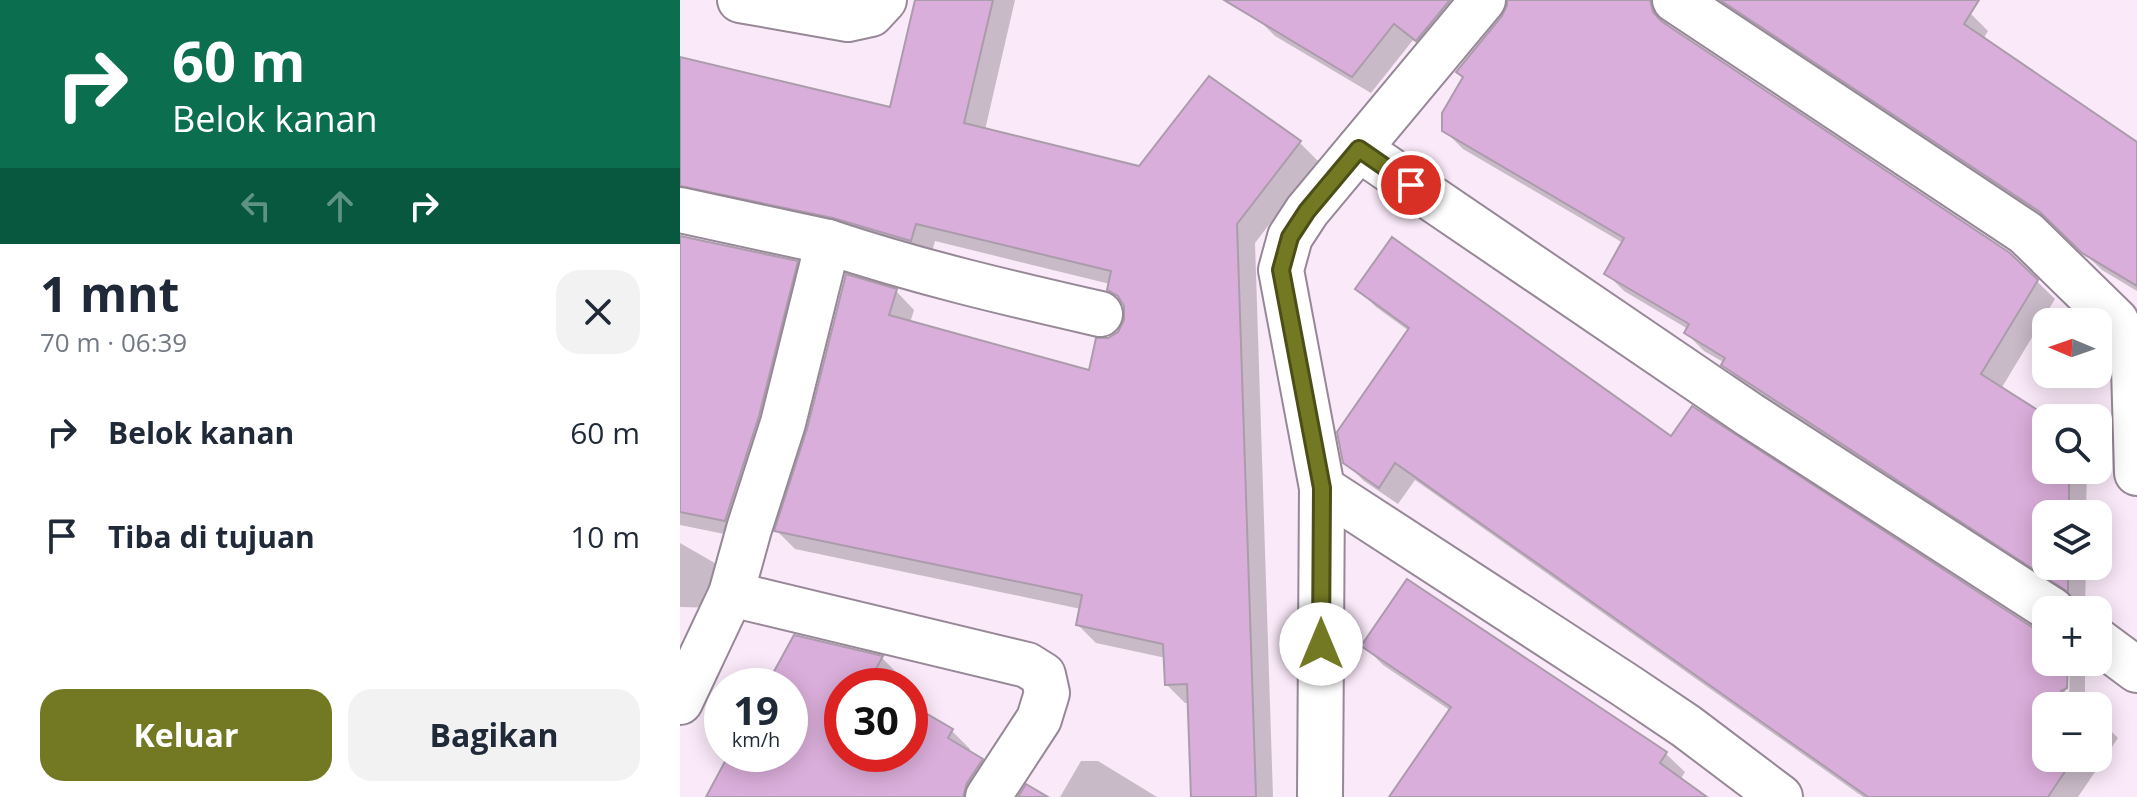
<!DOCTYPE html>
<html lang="id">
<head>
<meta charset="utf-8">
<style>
	body { margin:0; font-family:"Open Sans",sans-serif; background:#f2f2f3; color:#1f2937; height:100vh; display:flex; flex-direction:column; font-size:30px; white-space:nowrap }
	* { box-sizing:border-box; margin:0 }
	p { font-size:26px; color:#747a83 }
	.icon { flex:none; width:44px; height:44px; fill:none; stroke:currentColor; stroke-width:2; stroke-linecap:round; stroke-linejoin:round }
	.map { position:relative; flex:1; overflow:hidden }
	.details { display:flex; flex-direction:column; background:#fff; width:680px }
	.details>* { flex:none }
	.guide { background:#0b6e4f; color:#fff; overflow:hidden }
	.needle { width:52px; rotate:272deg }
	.buttons { position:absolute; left:1352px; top:308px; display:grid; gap:16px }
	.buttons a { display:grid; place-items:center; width:80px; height:80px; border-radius:16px; background:#fff; box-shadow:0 4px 20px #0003; font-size:40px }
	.speed { position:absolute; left:24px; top:668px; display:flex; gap:16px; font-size:40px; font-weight:700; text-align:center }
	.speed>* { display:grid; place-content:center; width:104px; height:104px; border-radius:50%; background:#fff; box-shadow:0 4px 20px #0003; line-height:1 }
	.speed small { font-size:20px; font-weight:400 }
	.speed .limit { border:12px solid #d22; background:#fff; color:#111 }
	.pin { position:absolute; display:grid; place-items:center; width:68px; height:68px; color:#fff; margin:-34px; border:4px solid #fff; border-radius:50%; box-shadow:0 2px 8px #0007 }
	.me { position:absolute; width:88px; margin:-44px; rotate:0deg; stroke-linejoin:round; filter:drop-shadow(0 0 6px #0008) }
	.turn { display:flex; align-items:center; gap:28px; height:168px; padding:0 40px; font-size:36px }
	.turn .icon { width:104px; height:104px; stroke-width:2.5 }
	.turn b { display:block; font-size:56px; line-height:68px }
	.lanes { display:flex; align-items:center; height:76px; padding:0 40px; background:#0003; justify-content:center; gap:40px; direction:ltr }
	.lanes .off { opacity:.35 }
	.round { display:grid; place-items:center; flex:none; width:84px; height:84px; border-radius:24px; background:#f2f2f3 }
	.overview { display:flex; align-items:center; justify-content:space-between; height:136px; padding:0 40px }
	h1 { font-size:48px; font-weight:700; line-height:60px }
	.action { display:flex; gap:16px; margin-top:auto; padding:16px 40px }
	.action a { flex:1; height:92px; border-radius:24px; background:#737923; color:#fff; font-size:32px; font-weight:700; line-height:92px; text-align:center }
	.action a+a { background:#f2f2f3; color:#1f2937 }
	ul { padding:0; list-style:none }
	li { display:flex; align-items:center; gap:24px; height:104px; padding:0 40px }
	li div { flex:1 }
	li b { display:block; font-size:30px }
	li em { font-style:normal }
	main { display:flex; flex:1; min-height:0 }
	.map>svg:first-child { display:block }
</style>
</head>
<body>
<main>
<section class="details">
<div class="guide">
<div class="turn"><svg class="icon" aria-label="right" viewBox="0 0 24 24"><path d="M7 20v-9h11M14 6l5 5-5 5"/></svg><div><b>60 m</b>Belok kanan</div></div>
<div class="lanes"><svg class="icon off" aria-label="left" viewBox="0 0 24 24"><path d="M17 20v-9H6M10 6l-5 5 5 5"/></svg><svg class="icon off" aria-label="ahead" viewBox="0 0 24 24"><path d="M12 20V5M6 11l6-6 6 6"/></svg><svg class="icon" aria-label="right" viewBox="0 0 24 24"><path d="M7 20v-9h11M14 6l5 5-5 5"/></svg></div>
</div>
<div class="overview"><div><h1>1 mnt</h1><p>70 m · 06:39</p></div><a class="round"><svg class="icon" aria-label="close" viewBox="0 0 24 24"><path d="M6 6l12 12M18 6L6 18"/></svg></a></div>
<ul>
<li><svg class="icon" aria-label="right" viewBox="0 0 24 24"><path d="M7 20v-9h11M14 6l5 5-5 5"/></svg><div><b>Belok kanan</b></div><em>60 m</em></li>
<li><svg class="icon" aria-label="arrive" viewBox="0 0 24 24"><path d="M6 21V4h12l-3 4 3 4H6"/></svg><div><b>Tiba di tujuan</b></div><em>10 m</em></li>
</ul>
<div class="action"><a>Keluar</a><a>Bagikan</a></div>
</section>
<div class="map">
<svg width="1457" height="797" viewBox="0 0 1457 797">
	<rect width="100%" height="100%" fill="#fae9f9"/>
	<g fill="#0003">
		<polygon points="237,0 335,0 305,130 459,168 529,79 620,143 638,161 575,243 593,797 513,797 510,703 505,703 486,684 486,658 416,643 398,625 401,609 115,549 97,531 216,291 234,310 230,323 410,372 429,340 439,333 446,321 446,306 429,289 430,284 255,241 250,259 0,212 0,59 212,110"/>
		<polygon points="591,0 804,0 755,57 733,40 691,93 595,36 577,18"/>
		<polygon points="829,0 997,0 987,18 989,29 1329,254 1375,299 1321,389 1366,418 1366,470 1407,470 1406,514 1366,514 1366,566 1406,566 1405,607 1061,382 1043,365 1045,363 1024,351 1006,333 1008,329 944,291 926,273 943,243 783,149 764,130 824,17"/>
		<polygon points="1034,0 1271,0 1290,13 1308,31 1303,39 1457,144 1457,291 1422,270 1380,230"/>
		<polygon points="0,238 117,263 135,281 64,538 0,525"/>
		<polygon points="678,289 992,439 1358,633 1366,635 1366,662 1386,662 1385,698 1389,698 1390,662 1405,662 1405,706 1366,706 1366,758 1418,758 1418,718 1438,738 1398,797 1183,797 735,480 718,504 684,481 665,462 729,331 696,307"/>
		<polygon points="0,543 33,562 52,581 43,608 0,607"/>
		<polygon points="727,582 986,754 1005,772 1000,780 1023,797 711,797 771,711 703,665 684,646"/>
		<polygon points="202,658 220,676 214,686 162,686 162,754 230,754 230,706 272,731 290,749 288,752 302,760 320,779 308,797 27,797 51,754 110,754 110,686 88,686"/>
		<polygon points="401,761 418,761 477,797 380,797"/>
	</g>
	<g fill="#daaeda" stroke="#ab9cab" stroke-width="2">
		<polygon points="235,0 313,0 284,123 459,166 529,76 621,141 557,224 576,797 511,797 507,684 485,685 483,644 396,625 402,595 94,531 127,429 166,274 217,289 209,315 409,370 416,338 428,338 438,332 444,320 444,306 438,296 427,290 431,271 236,224 231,241 153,218 0,186 0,57 210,107"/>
		<polygon points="544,0 770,0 736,41 714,24 672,77"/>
		<polygon points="827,0 970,0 973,12 981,21 1330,253 1358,280 1301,374 1370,418 1366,418 1366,470 1389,470 1389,514 1366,514 1366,566 1388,566 1388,592 1041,365 1045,358 1004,333 1009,324 924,274 944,238 762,131 762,113 783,77 776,72 822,16 827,5"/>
		<polygon points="1040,0 1299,0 1284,24 1457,142 1457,286 1402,253 1360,212"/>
		<polygon points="0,236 118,261 79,416 45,521 0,512"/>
		<polygon points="712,237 991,436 1012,406 1358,631 1366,634 1366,662 1388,662 1387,688 1381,691 1404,706 1366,706 1366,758 1394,758 1368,797 1188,797 715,463 699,488 663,463 657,432 729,328 675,289"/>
		<polygon points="727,579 987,752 980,763 1027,797 709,797 771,707 681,646"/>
		<polygon points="114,635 203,656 190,680 200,686 162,686 162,754 230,754 230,704 273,729 268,738 303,759 287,783 283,797 26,797 49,754 110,754 110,686 86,686"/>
		<polygon points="346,784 368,797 338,797"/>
	</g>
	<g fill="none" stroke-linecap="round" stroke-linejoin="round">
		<g stroke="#968896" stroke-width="48">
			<g id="street">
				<polyline points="60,0 168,19 191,14 204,0"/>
				<polyline points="995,0 1346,233 1436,321 1454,367 1457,473"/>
				<polyline points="679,149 1070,415 1372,610"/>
				<polyline points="0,210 148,242 103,423 69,529 51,594 0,702"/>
				<path d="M148 242C238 272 328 293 420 314"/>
				<polyline points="642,488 945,685 1006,726 1100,797"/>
				<polyline points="51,594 347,665 363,675 367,693 359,719 308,797"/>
				<polyline points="1418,641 1457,670"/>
				<polyline points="640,797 642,488 601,270 610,237 627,211 803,0"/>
			</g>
		</g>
		<use href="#street" stroke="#fff" stroke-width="44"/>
	</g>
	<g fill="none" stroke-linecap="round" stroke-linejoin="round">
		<g stroke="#4b4f17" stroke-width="20">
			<polyline id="route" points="641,644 642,488 601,270 610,237 627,211 679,149 731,185"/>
		</g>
		<use href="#route" stroke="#737923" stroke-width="14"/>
	</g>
</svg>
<div class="buttons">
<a><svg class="needle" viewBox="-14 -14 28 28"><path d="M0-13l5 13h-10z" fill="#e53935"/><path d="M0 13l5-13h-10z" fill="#747a83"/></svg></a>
<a><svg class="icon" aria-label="search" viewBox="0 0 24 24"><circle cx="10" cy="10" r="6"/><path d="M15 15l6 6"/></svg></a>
<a><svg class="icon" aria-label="layers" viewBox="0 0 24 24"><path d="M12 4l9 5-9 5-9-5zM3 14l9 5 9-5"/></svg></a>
<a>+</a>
<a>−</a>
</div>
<div class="speed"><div>19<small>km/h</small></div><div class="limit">30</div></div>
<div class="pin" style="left:731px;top:185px;background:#d93025"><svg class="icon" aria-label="arrive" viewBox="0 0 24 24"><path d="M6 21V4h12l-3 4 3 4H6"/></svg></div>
<svg class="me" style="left:641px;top:644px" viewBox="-20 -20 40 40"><circle r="19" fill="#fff"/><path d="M0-13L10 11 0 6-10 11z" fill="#737923"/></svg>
</div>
</main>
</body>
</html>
